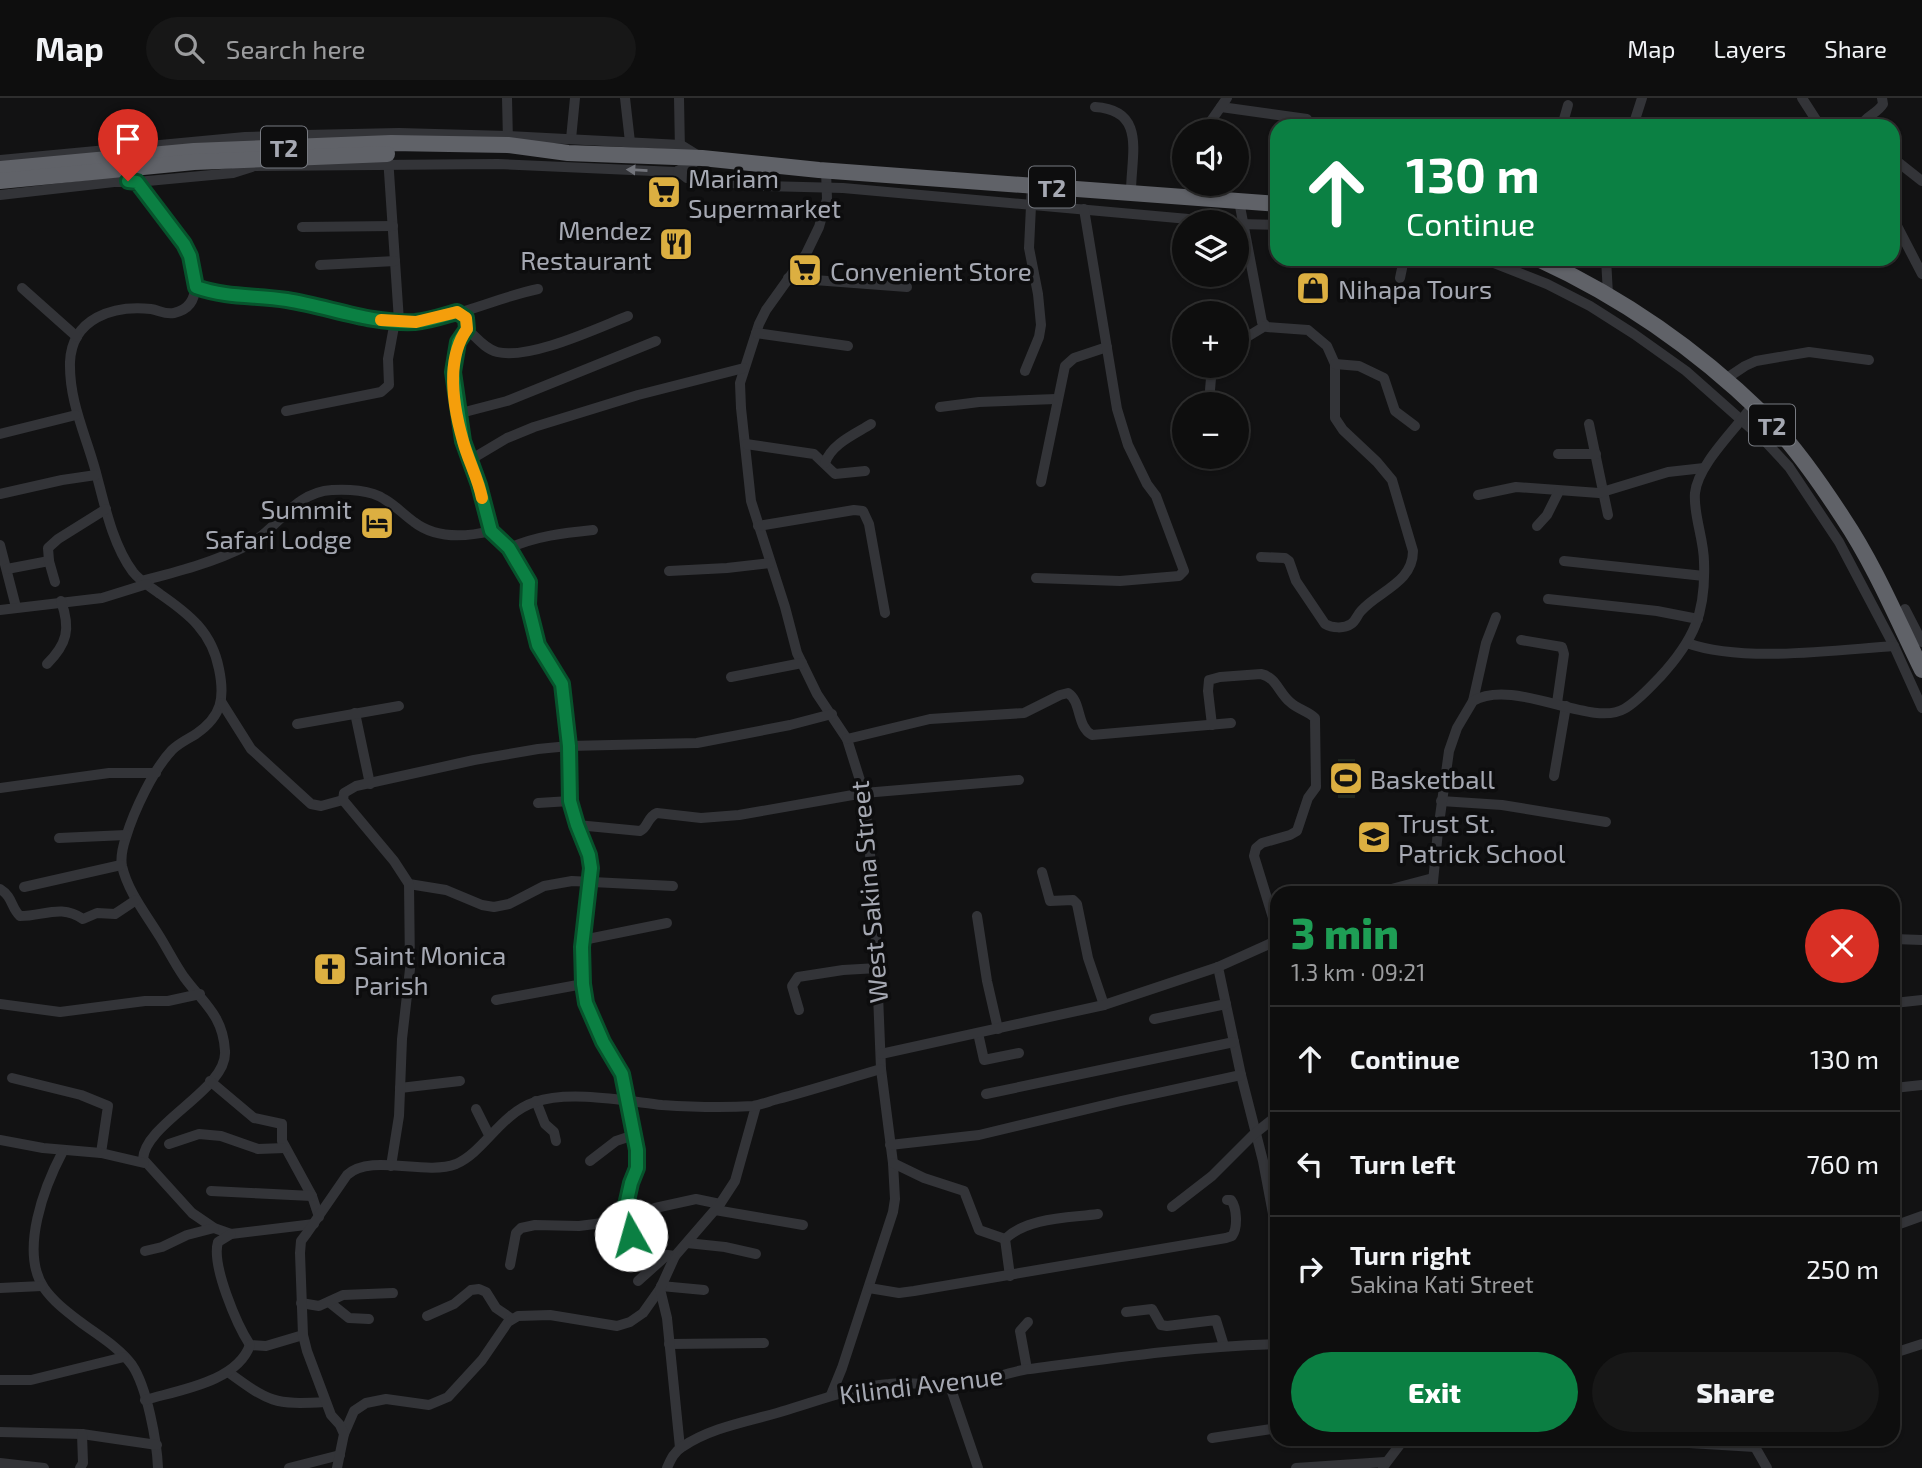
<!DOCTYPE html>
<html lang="en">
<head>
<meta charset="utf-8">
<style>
	body { margin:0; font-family:"Exo 2",sans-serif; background:#171717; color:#f1f3f6; height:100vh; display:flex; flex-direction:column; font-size:26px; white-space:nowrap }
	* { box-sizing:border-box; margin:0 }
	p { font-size:23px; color:#9b9c9e }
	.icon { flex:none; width:38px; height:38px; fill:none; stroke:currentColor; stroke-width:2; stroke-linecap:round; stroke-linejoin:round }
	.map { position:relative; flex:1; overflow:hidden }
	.side { position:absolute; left:1270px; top:788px; width:630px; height:560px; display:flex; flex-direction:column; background:#0e0e0e; border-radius:21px; box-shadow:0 2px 5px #0004,0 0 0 2px #2e2e2e }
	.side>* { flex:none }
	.hud { position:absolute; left:1270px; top:21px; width:630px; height:147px; border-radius:21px; box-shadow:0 2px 5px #0004,0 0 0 2px #2e2e2e; background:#0b8043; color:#fff; overflow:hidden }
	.fabs { position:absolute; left:1172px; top:21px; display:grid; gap:14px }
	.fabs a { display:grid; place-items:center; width:77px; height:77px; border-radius:50%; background:#0e0e0e; box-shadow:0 2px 5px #0004,0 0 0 2px #2e2e2e; font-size:35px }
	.pin { position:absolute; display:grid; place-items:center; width:60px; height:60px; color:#fff; margin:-72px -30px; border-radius:50% 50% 50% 0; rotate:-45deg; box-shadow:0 0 7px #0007 }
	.pin .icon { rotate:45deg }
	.me { position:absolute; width:77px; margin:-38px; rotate:353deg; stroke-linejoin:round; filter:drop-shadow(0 0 5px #0008) }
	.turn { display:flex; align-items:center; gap:24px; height:147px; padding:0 21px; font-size:32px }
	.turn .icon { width:91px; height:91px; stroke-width:2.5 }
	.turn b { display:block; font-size:49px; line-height:60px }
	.round { display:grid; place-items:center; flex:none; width:74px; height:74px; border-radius:37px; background:#171717 }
	.overview { display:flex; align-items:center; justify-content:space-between; height:119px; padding:0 21px }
	h1 { font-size:42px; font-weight:800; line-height:52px; color:#1e9e55 }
	.cta { display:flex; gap:14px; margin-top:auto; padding:14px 21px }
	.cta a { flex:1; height:80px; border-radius:42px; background:#0b8043; color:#fff; font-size:28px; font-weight:800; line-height:80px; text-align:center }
	.cta a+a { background:#171717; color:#f1f3f6 }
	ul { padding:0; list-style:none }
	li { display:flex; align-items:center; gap:21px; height:105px; padding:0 21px; border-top:2px solid #2e2e2e }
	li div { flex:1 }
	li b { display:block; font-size:26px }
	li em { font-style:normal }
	header { display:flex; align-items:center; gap:42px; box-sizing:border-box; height:98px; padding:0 35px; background:#0e0e0e; border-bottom:2px solid #2e2e2e }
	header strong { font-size:33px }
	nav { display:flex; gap:38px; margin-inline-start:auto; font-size:24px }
	.search { width:490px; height:63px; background:#171717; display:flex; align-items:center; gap:18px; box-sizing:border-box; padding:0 24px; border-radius:38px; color:#9b9c9e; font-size:26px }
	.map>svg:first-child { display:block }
</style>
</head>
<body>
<header>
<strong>Map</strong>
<div class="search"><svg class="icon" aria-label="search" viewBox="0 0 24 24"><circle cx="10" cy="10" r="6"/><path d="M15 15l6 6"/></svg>Search here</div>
<nav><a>Map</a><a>Layers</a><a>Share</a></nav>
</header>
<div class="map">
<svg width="1922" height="1370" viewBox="0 0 1922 1370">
	<rect width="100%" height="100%" fill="#121213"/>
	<rect fill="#1f251f" x="1338" y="661" width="17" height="39"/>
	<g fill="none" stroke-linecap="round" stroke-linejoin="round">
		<g stroke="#333438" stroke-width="10">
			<polyline points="507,0 508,43"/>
			<polyline points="625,0 630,44"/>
			<polyline points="679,0 680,53"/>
			<polyline points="1802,0 1820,28"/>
			<path d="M1095 9C1147 12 1131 57 1131 94"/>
			<polyline points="1221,9 1307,21"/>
			<polyline points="1562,28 1568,7"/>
			<polyline points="1633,28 1642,0"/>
			<path d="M1861 28C1865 18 1877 16 1883 6L1882 0"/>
			<polyline points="1204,33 1227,0"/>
			<polyline points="571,41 575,0"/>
			<polyline points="388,59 399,223"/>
			<polyline points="1894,61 1922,83"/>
			<polyline points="0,62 245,39 305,37 399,35 508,38 681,47 702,60 676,74 498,66 246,68"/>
			<polyline points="826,72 827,101 819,129 806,156 766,212 759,226 740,285 741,310 751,403 785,509 797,555 817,596 847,641 864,695 874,797 881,971 893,1065 895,1101 893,1114 842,1270 831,1297"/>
			<polyline points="678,73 687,80 711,83 764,88 843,90 1222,124"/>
			<polyline points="137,84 233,75 252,69"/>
			<path d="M0 97 114 84H137L184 146C194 167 207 208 174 215 165 217 159 212 151 211 113 207 72 220 70 264 69 303 85 335 95 371 104 404 112 446 133 474 141 484 151 489 160 496 189 516 212 534 219 571 225 600 222 618 196 636 188 641 179 645 172 652 153 672 134 713 126 739 123 748 120 758 122 768 128 794 146 816 160 839 168 852 175 866 184 879 203 905 223 917 225 953 228 991 145 1025 143 1061L192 1115 214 1130 231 1136 314 1126"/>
			<path d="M1239 103 1262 224 1267 229 1308 232 1327 248 1335 266V320L1343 332 1377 364 1392 382 1413 453C1413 485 1378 493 1361 513 1357 517 1356 523 1351 526 1344 531 1332 530 1325 526L1296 483 1289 463 1285 460 1261 459"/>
			<polyline points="1894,122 1922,176"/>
			<polyline points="1237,126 1278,127"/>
			<polyline points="302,129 393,128"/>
			<polyline points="1484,161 1547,186 1590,208 1634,236 1686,273 1765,343 1789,369 1839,444 1894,548 1922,610"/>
			<polyline points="1606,161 1608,196"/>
			<polyline points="320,167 395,163"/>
			<polyline points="788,180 907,189"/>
			<polyline points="1400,180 1404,161"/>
			<path d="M196 189C226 200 255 197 286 202 330 209 373 228 419 223 459 219 499 199 538 191"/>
			<polyline points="22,190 77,239"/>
			<polyline points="457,214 465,220 468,227 458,244 453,274 457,316 463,343 479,387 491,433 509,450 529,484 528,507 539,547 562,586 569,648 570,703 577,727 589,757 591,770 582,849 586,905 603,944 620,970 626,1002"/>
			<path d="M467 231C476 239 485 251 497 254 530 262 597 230 628 218"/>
			<polyline points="756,235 848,248"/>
			<polyline points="1237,245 1265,228"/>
			<polyline points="1335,266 1359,268 1384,280 1395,313 1415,328"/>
			<polyline points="1025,273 1039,239 1041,227 1038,196 1029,150 1032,87"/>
			<polyline points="1724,282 1745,268 1756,263 1809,254 1869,262"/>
			<polyline points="1210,292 1212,268"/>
			<polyline points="940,309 979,304 1056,301"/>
			<polyline points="286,313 381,294 389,287 388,261 395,223"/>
			<polyline points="457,316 507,303 656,243"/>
			<polyline points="1589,326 1608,417"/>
			<polyline points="0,336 76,317"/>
			<polyline points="746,346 814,356 835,376 865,373"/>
			<polyline points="1558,356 1596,356"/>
			<polyline points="470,362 507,340 534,329 638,297 744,270"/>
			<path d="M825 365C831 346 855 336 871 326"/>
			<polyline points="1041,384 1065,268 1074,260 1107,249"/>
			<polyline points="0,396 62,382 96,377"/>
			<polyline points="1478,397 1516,389 1599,395 1668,374 1704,370"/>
			<polyline points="758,428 854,412 863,413 869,426 885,515"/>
			<polyline points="1537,428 1547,417 1559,393"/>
			<polyline points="0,447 16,509"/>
			<path d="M509 450C537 438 563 435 593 432"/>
			<polyline points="1564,463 1704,478"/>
			<polyline points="7,471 49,463"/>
			<polyline points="669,473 727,470 770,465"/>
			<polyline points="1036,480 1120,483 1179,478 1184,473 1156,398 1147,386 1128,347 1117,311 1084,111"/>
			<path d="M141 483C177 474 215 464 248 447 278 431 294 394 332 392 347 391 371 392 384 401 395 407 404 417 414 424 436 441 466 439 491 433"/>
			<polyline points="55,484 49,463 48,450 58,441 106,411"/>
			<polyline points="1548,501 1657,513 1698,521"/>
			<polyline points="1905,511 1922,544"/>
			<polyline points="0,512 102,500 147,486"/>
			<polyline points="1521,542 1562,549 1564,556 1557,605"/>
			<path d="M1687 545C1742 565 1835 552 1894 548"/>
			<path d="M47 566C67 546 71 531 61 503"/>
			<polyline points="731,579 802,565"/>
			<polyline points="1473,603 1486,545 1496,519"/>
			<polyline points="222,605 251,651 311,706 321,708 343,702"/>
			<polyline points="355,615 370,686"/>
			<polyline points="297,626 399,608"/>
			<path d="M1212 627 1208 593 1209 582 1220 579 1261 576C1276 579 1279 595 1290 604 1297 611 1308 613 1315 620L1316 689 1308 700 1297 733 1290 737 1262 745 1256 750 1254 758 1278 836"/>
			<path d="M847 641 930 621 1024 615 1060 597 1068 595C1082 604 1076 628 1092 637L1231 625"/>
			<polyline points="1554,678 1566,608"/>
			<polyline points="0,690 109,675 156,675"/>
			<polyline points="1441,703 1502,707 1606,724"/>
			<polyline points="538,705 570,703"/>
			<path d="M577 727 640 733C648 730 647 719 657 715L701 720 739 717 864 695 1019 682"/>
			<polyline points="59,740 126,737"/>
			<polyline points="1042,774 1050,803 1073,802 1077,806 1088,860 1104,907"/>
			<polyline points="409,786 446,792 482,807 494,809 509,806 544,788 572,783 673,788"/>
			<polyline points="24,789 121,767"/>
			<path d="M0 791C13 799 11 810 20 818 44 818 61 806 83 821L97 815 115 816 136 802"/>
			<polyline points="1380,794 1433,780"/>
			<path d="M1432 794 1438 733 1449 653 1457 630 1473 603C1514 579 1591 630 1624 611 1638 603 1649 590 1660 579 1694 542 1706 515 1704 464 1704 441 1693 416 1695 395 1698 366 1736 331 1753 307"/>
			<polyline points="977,818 987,883 998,931"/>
			<polyline points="1894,841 1922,842"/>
			<polyline points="583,842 667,825"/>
			<polyline points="1272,844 1278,858"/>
			<polyline points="1218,869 1241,977 1263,1063 1274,1121 1278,1156"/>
			<polyline points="496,902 583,886"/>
			<polyline points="1894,905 1922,902"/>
			<polyline points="0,906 60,914 145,903 168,903 200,896"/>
			<polyline points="799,912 792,888 798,879 843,872 878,870"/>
			<polyline points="1154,921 1226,906"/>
			<polyline points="978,935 984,962 1019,955"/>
			<polyline points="881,956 1104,907 1218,869 1278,842"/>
			<polyline points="12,980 81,997 108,1008 101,1055"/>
			<polyline points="210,983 254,1020 282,1026 282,1043 312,1098 319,1119"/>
			<polyline points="400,990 460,983"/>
			<polyline points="1894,990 1922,987"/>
			<polyline points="986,996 1234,944"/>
			<polyline points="628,1002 639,1061 626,1107 626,1122 631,1137 637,1150 644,1154 675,1158"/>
			<polyline points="536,1003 545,1026 554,1034 556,1043"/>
			<polyline points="476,1011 489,1037"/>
			<polyline points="0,1042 43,1050 101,1055 144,1065"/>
			<polyline points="169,1046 199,1036 221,1038 258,1051 285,1050"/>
			<polyline points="890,1047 979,1037 1121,1003 1241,977"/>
			<path d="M63 1053C45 1087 19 1153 44 1190 53 1203 66 1213 79 1223 96 1236 119 1249 132 1267 147 1289 157 1344 158 1370"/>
			<polyline points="590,1063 616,1043 634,1037"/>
			<polyline points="893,1065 924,1080 964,1093 979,1132 1005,1141"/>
			<polyline points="391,1068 399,1018 402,941 410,871 409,786 394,763 343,702 344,695 356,688 474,662 538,651 569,648 697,645 790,627 832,616"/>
			<polyline points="211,1093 312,1098"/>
			<polyline points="1172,1109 1212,1078 1254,1036 1278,1017"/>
			<polyline points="655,1110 696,1101 720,1106"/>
			<polyline points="715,1112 803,1127"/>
			<polyline points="1894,1128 1922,1118"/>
			<path d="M231 1136 218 1144C211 1167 237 1227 250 1247L266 1248 303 1237"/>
			<polyline points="687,1145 725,1149 756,1156"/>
			<polyline points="145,1153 162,1149 187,1137 214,1130"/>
			<polyline points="510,1167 516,1135 521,1130 535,1127 579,1128 626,1122"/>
			<path d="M1010 1178 1005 1141C1028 1119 1068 1120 1098 1116"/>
			<polyline points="638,1183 667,1157"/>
			<polyline points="661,1188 704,1192"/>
			<polyline points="0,1190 42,1188"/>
			<path d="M869 1190 899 1195 914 1193 1226 1140 1232 1138C1238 1130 1237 1110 1231 1102H1227"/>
			<polyline points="329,1204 349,1220 369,1221"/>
			<polyline points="301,1205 319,1208 343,1197 393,1195"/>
			<polyline points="1126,1214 1152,1211 1161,1227 1167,1228 1216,1222 1224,1248"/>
			<polyline points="427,1218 454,1206 471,1192 479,1191 486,1194 496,1210 512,1221"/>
			<polyline points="669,1246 764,1245"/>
			<polyline points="1276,1246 1278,1230"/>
			<polyline points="1894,1255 1922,1246"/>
			<polyline points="1027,1271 1020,1233 1028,1224"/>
			<path d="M228 1274C269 1304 274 1307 325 1304"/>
			<polyline points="0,1282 31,1282 124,1259"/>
			<polyline points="950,1288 978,1370"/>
			<path d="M145 1302C179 1292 237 1284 250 1247"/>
			<polyline points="0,1334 82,1336 157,1347"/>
			<polyline points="344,1336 354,1313 366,1305 386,1301 429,1307 448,1299 482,1262 508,1224 518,1218 550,1217 617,1228 630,1224 643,1215 660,1191"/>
			<polyline points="1212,1340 1278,1330"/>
			<polyline points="1753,1340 1755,1349 1767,1370"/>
			<polyline points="1623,1341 1755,1349"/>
			<polyline points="680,1350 667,1220 660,1191 675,1158 720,1106 735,1083 756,1008"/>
			<polyline points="0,1365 44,1370"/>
			<polyline points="1383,1369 1405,1340"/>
			<polyline points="80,1370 83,1365 82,1336"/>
			<polyline points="289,1370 340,1357"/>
			<path d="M337 1370 344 1336 340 1327 331 1317 307 1253 303 1237 300 1155 301 1143 307 1135 347 1077C371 1055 424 1078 456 1066 484 1054 501 1015 535 1004 569 992 626 1003 662 1007 691 1009 724 1010 753 1008 761 1007 770 1003 778 1001 812 992 846 981 881 971"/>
			<path d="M667 1370C671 1361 674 1354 682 1349 713 1328 752 1323 787 1312 820 1302 854 1289 889 1286 915 1283 942 1290 968 1286 989 1283 1009 1273 1030 1271 1112 1260 1194 1248 1278 1246"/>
			<polyline points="1296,1370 1385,1364"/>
		</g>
		<g stroke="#606268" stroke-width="16">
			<polyline points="0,71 194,53 391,45 508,47 568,55 702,60 819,72 1278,106"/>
			<polyline points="0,83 194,64 387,56"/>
			<path d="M1538 161C1621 199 1696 251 1762 315 1791 343 1821 386 1843 420 1875 468 1897 521 1922 572"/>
		</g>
	</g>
	<defs><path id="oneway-solid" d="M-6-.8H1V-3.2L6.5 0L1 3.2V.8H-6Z" transform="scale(1.75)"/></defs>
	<use fill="#72747b" href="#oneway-solid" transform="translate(637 72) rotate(-177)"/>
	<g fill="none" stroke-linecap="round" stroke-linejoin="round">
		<g stroke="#07532c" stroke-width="18">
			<path id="route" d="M128 83 137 84 184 146 190 158 196 189C227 200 256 197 287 202 330 209 371 226 415 224 429 223 443 218 457 214L466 220 467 231 458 244 453 274 463 343 479 387 491 433 509 450 529 484 528 507 538 547 562 586 569 648 570 703 577 727 589 757 591 770 582 849 583 886 586 905 603 944 622 976 637 1052V1070L631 1085 626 1107V1122L631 1137"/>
		</g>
		<use href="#route" stroke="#0b8043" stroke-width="12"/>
		<path stroke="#f59e0b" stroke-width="12" d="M381 222 416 224 457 214 466 220 467 231C445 262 453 308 463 343 468 362 478 380 482 400"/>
	</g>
	<defs>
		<g id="supermarket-square" transform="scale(1.75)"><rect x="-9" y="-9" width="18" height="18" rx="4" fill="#dcaf41" stroke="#0d0d0e"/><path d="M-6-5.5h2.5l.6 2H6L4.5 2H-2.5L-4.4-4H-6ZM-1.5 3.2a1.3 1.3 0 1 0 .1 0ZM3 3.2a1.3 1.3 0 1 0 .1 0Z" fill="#111"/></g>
		<g id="restaurant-square" transform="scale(1.75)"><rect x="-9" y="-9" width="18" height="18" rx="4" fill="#dcaf41" stroke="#0d0d0e"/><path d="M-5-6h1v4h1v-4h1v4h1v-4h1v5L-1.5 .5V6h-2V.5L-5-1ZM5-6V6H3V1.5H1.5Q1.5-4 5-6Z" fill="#111"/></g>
		<g id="shop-square" transform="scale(1.75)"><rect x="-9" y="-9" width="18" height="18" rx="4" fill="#dcaf41" stroke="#0d0d0e"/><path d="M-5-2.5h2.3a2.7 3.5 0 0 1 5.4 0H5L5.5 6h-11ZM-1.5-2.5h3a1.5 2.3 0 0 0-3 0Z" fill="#111"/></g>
		<g id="hotel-square" transform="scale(1.75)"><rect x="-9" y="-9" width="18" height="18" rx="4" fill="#dcaf41" stroke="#0d0d0e"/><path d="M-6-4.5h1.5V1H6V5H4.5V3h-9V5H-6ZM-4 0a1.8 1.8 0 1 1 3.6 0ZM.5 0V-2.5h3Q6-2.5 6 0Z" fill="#111"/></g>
		<g id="stadium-square" transform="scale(1.75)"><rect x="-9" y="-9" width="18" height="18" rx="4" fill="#dcaf41" stroke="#0d0d0e"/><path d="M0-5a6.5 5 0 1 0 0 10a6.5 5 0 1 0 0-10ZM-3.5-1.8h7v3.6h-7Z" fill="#111"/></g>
		<g id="school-square" transform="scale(1.75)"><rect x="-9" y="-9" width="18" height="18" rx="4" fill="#dcaf41" stroke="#0d0d0e"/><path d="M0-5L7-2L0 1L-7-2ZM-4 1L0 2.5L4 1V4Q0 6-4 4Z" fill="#111"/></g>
		<g id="church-square" transform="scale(1.75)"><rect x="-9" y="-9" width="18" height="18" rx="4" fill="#dcaf41" stroke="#0d0d0e"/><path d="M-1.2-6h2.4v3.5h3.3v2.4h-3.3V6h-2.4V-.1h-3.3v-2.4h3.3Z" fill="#111"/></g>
	</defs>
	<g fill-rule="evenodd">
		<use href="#supermarket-square" x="664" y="94"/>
		<use href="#restaurant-square" x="676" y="146"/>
		<use href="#supermarket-square" x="805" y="172"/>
		<use href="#shop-square" x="1313" y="190"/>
		<use href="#hotel-square" x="377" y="425"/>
		<use href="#stadium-square" x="1346" y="680"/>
		<use href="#school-square" x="1374" y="739"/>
		<use href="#church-square" x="330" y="871"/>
	</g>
	<g text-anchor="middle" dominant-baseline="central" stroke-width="7" stroke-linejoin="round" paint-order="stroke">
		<g fill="#0d0d0e" stroke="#777a81" stroke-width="2">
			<rect x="261" y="28.5" width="46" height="41" rx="5"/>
			<rect x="1029" y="68.5" width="46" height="41" rx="5"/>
			<rect x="1749" y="306.5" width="46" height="41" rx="5"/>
		</g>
		<g font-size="24" font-weight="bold" fill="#a5a8b2">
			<text x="284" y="49">T2</text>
			<text x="1052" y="89">T2</text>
			<text x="1772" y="327">T2</text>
		</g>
		<g font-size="26" fill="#a5a8b2" stroke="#0d0d0e" text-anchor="start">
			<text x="688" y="79">Mariam<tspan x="688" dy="30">Supermarket</tspan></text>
			<text x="652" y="131" text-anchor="end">Mendez<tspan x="652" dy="30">Restaurant</tspan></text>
			<text x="830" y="172">Convenient Store</text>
			<text x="1338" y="190">Nihapa Tours</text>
			<text x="352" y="410" text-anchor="end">Summit<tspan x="352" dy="30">Safari Lodge</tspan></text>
			<text x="1370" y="680">Basketball</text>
			<text x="1398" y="724">Trust St.<tspan x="1398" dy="30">Patrick School</tspan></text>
			<text x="354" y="856">Saint Monica<tspan x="354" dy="30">Parish</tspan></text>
		</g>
		<g font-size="26" fill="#a5a8b2" stroke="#0d0d0e">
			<text transform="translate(868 794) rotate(-95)">West Sakina Street</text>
			<text transform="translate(921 1286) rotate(-7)">Kilindi Avenue</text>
		</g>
	</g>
</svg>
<div class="fabs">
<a><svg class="icon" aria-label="sound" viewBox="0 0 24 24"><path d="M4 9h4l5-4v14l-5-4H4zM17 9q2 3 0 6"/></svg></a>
<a><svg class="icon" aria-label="layers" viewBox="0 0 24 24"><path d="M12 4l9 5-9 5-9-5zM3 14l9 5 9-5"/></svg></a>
<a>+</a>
<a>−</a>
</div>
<div class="pin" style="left:128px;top:83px;background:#d93025"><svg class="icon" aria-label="arrive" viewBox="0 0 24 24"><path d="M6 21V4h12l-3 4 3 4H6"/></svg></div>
<svg class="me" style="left:631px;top:1137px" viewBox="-20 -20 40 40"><circle r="19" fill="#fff"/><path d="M0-13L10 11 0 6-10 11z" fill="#0b8043"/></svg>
<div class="hud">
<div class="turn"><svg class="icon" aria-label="ahead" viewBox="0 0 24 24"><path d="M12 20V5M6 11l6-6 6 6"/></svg><div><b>130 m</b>Continue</div></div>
</div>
<section class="side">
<div class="overview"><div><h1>3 min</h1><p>1.3 km · 09:21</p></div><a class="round" style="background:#d93025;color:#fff"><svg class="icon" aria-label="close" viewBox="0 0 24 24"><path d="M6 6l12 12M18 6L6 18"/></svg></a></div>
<ul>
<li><svg class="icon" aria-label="ahead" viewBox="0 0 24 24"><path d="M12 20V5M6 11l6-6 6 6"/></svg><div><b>Continue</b></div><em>130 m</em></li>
<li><svg class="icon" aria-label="left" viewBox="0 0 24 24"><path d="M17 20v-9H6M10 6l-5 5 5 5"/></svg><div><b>Turn left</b></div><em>760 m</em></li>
<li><svg class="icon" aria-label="right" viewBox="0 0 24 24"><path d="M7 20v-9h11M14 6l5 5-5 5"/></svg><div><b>Turn right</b><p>Sakina Kati Street</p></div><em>250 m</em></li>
</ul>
<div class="cta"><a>Exit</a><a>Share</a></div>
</section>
</div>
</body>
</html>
